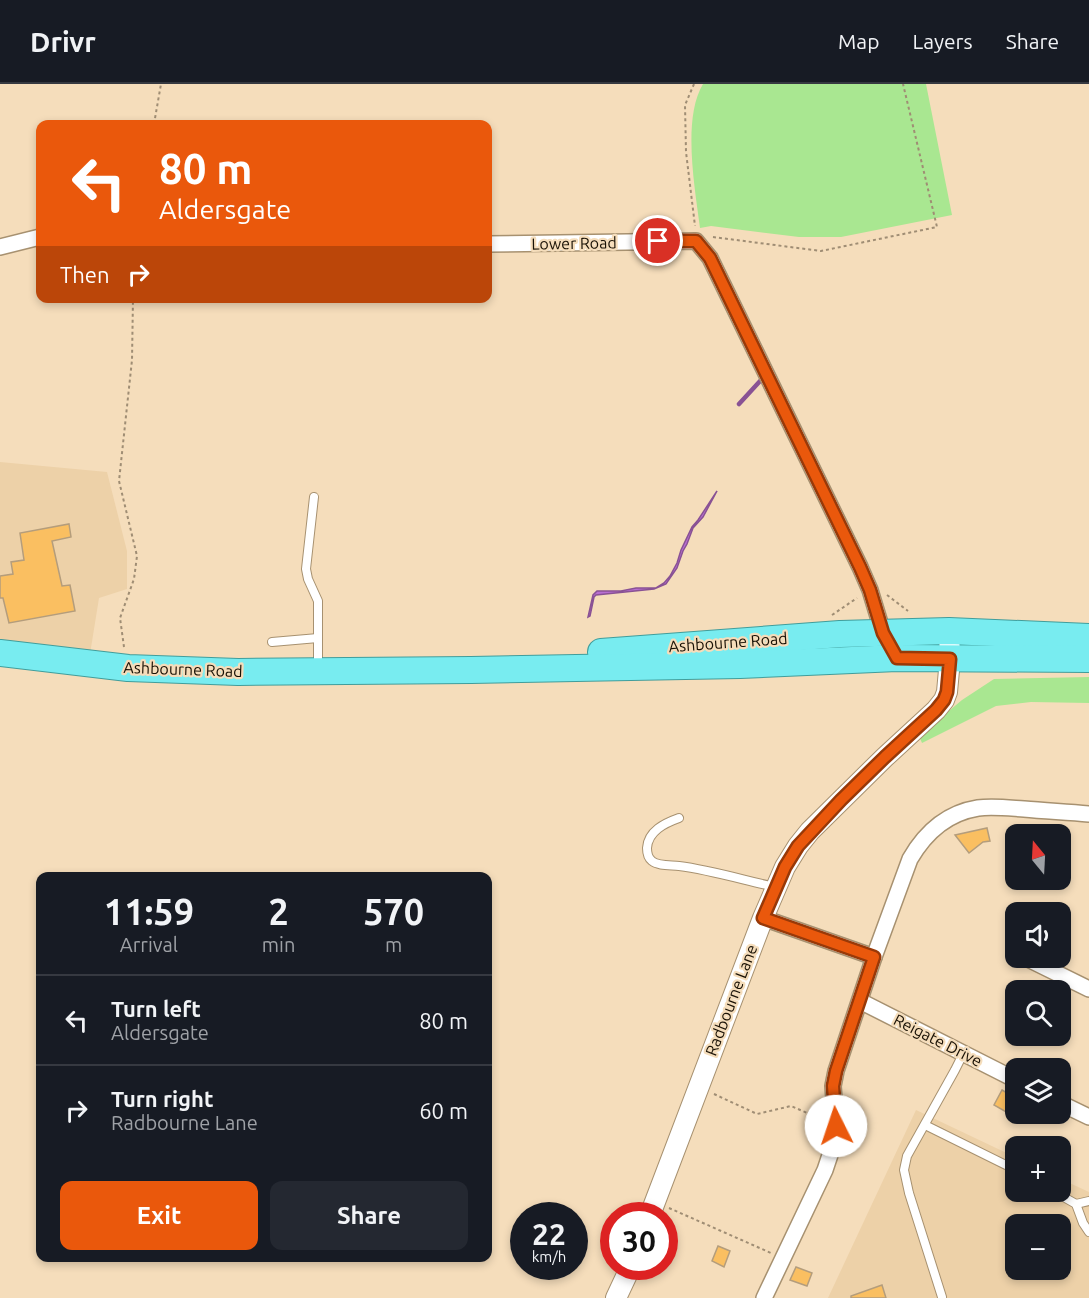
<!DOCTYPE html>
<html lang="en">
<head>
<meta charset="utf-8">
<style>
	body { margin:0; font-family:Ubuntu,sans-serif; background:#242831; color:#f1f3f6; height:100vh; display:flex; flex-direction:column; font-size:22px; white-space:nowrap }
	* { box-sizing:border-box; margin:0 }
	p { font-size:20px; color:#9ea1a6 }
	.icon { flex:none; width:33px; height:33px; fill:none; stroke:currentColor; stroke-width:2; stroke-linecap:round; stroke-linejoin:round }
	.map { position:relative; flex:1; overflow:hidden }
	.details { position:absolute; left:36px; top:788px; width:456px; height:390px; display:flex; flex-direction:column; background:#171b24; border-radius:12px; box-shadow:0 3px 9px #0003 }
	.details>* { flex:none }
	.guide { position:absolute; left:36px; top:36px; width:456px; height:183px; border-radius:12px; box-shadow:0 3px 9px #0003; background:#ea580c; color:#fff; overflow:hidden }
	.needle { width:39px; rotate:342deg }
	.fabs { position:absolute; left:1005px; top:740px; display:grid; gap:12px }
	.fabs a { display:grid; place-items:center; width:66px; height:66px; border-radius:12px; background:#171b24; box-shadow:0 3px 9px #0003; font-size:30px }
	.speed { position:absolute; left:510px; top:1118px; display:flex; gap:12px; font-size:30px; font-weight:700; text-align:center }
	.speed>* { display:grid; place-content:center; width:78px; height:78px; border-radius:50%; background:#171b24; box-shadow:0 3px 9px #0003; line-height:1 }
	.speed small { font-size:15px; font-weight:400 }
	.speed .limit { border:9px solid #d22; background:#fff; color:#111 }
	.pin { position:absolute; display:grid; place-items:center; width:51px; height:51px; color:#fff; margin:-26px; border:3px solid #fff; border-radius:50%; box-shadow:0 2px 6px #0007 }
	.me { position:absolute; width:66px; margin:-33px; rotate:356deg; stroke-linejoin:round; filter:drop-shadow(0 0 4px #0008) }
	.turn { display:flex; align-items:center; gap:21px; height:126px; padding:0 24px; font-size:27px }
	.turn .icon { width:78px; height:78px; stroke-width:2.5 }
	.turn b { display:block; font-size:42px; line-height:51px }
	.then { display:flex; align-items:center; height:57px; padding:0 24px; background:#0003; gap:12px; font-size:22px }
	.eta { display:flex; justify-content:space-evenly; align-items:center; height:102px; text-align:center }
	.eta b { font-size:36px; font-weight:700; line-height:42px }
	.primary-button { display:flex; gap:12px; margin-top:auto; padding:12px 24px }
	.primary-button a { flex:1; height:69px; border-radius:12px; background:#ea580c; color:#fff; font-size:24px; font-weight:700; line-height:69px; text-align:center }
	.primary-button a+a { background:#242831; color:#f1f3f6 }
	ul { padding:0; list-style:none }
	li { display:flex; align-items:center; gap:18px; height:90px; padding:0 24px; border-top:2px solid #363941 }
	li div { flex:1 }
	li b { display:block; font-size:22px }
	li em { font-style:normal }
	header { display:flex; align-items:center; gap:36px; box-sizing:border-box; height:84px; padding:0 30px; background:#171b24; border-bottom:2px solid #363941 }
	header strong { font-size:28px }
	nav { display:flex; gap:33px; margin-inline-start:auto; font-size:21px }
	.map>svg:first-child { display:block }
</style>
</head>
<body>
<header>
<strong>Drivr</strong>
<nav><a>Map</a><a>Layers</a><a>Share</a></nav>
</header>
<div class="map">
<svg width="1089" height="1214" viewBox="0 0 1089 1214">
	<rect width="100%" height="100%" fill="#f5ddbb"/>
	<g fill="#edd1a8" fill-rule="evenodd">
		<polygon points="0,378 107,388 127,467 127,505 99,514 90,570 0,556"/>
		<path d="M916 1026 1015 1073 1016 1107H1060L1061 1095 1089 1108V1214H828ZM1016 1140H1060V1185H1016Z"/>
	</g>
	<g fill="#a9e791">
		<path d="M703 0H926L952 131 841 153H799L711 142 700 144C695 104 682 35 703 0Z"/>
		<polygon points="1089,593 1089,619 1031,618 996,622 922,659 919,652 962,616 994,595"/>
	</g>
	<polygon fill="#b96ed2" stroke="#895294" stroke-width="1.5" points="717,407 703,433 693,444 687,460 683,467 677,484 666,500 654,505 596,511 594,513 590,532 588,533 593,511 597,507 621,507 636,504 656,504 664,499 670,492 677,479 681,466 692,443 698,436"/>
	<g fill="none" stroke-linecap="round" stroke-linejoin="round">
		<polyline stroke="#895294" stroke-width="4.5" points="739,320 761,296"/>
	</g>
	<g fill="#fabf61" stroke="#b49d7c" stroke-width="1.5">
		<polygon points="69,440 71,453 52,457 62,502 70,501 75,527 9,539 3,514 0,514 0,492 13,490 11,478 24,476 20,449"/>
		<polygon points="987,744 990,757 983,758 969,769 955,751"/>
		<polygon points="1002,1006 1016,1014 1008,1029 994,1021"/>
		<polygon points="718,1162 730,1167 724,1183 712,1177"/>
		<polygon points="796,1183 812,1189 807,1202 790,1196"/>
		<polygon points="882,1201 886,1214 851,1214 851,1212"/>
	</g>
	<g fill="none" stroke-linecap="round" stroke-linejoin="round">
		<g stroke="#a79170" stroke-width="10">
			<g id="service">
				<polyline points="314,413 306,485 308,495 318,517 318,582"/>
				<polyline points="272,558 318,554"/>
				<path d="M679 734C665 739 648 747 647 764 647 769 648 774 652 777 658 782 671 781 679 782 711 786 743 796 775 803"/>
				<polyline points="925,1041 1016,1086"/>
				<polyline points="1053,1107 1076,1120 1083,1139 1089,1148"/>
				<polyline points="1076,1120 1089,1117"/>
				<polyline points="942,1213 909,1109 904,1086 907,1072 955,986 964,968"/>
			</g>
		</g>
		<g stroke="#a79170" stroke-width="18">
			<g id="minor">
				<polyline points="488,160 696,157 710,174 860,483 870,506 883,549 887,555"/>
				<polyline points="0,163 40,153"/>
				<polyline points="763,834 874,873"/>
				<polyline points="1024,873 1089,905"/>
				<polyline points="860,917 1016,996"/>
				<polyline points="1060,1019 1089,1033"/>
				<path d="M764 1214 825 1086 833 1062 836 1042 833 1002 836 987 874 873 910 775C925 749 947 729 978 724 992 722 1009 724 1024 725 1046 727 1067 728 1089 730"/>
			</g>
		</g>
		<g stroke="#a79170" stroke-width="22">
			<g id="tertiary">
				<polyline points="650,1131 763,834 785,783 798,762 810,747 885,673 936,626 944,616 947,608 950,575 949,547"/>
				<polyline points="616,1214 631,1182"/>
			</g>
		</g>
		<g stroke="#419d9b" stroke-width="28">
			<g id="trunk">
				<polyline points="601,568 840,550 949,547 1089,553"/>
				<polyline points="0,569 128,584 238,588 471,586 740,581 897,574 1089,575"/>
			</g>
		</g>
		<g stroke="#9f8d74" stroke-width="2" stroke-dasharray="3 3" stroke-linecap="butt">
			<polyline points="694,0 685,21 686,68 695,142"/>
			<polyline points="154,40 161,0"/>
			<polyline points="713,153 821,167 937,143 903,0"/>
			<polyline points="887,511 908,527"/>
			<polyline points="832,531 857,514"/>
			<polyline points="124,563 120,534 134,495 137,472 119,397 132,276 133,214"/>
			<polyline points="714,1010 757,1030 791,1022 821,1035"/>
			<polyline points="669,1124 771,1169"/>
		</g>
		<use href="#service" stroke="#fff" stroke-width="8"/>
		<use href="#minor" stroke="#fff" stroke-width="15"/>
		<use href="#tertiary" stroke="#fff" stroke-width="20"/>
		<use href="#trunk" stroke="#78ecf0" stroke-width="26"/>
	</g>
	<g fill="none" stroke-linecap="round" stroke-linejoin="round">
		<g stroke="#983908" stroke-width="15">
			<polyline id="route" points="658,157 696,157 710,174 860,483 870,506 883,549 897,574 950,575 947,608 944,616 936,626 885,673 841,716 798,762 785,783 763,834 874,873 836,987 833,1002 836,1042"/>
		</g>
		<use href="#route" stroke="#ea580c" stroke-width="10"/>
	</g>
	<g text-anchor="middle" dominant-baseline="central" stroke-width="4.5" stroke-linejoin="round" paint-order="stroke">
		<g font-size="16" fill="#191105" stroke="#f5ddbb">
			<text transform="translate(574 159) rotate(-1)">Lower Road</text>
			<text transform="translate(728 558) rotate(-4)">Ashbourne Road</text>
			<text transform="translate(183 585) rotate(2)">Ashbourne Road</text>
			<text transform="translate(731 916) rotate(-69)">Radbourne Lane</text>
			<text transform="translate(938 956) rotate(27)">Reigate Drive</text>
		</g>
	</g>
</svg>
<div class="fabs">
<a><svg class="needle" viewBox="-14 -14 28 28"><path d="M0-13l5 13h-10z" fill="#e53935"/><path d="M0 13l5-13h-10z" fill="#9ea1a6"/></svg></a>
<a><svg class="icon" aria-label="sound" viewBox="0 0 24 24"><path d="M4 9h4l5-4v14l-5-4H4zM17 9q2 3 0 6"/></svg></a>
<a><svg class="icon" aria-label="search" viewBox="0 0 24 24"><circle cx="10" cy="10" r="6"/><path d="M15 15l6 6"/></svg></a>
<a><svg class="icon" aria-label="layers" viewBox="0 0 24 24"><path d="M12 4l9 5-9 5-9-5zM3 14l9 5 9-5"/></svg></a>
<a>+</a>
<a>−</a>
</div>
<div class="speed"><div>22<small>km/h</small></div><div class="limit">30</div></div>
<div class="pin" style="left:658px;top:157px;background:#d93025"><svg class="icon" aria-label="arrive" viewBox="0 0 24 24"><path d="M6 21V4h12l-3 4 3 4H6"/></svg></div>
<svg class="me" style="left:836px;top:1042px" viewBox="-20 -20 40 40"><circle r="19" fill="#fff"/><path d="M0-13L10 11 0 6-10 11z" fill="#ea580c"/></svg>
<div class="guide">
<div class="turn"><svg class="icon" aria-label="left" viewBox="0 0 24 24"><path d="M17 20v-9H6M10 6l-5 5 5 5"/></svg><div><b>80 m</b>Aldersgate</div></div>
<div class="then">Then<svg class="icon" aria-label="right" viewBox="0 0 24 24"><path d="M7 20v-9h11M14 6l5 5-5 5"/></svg></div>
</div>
<section class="details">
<div class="eta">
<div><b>11:59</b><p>Arrival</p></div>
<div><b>2</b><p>min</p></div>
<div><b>570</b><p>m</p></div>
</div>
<ul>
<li><svg class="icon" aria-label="left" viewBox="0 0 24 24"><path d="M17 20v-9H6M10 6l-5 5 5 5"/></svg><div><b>Turn left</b><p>Aldersgate</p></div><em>80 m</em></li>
<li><svg class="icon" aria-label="right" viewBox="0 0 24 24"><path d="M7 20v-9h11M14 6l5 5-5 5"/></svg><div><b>Turn right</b><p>Radbourne Lane</p></div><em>60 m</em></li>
</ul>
<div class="primary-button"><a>Exit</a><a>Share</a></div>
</section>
</div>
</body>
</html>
